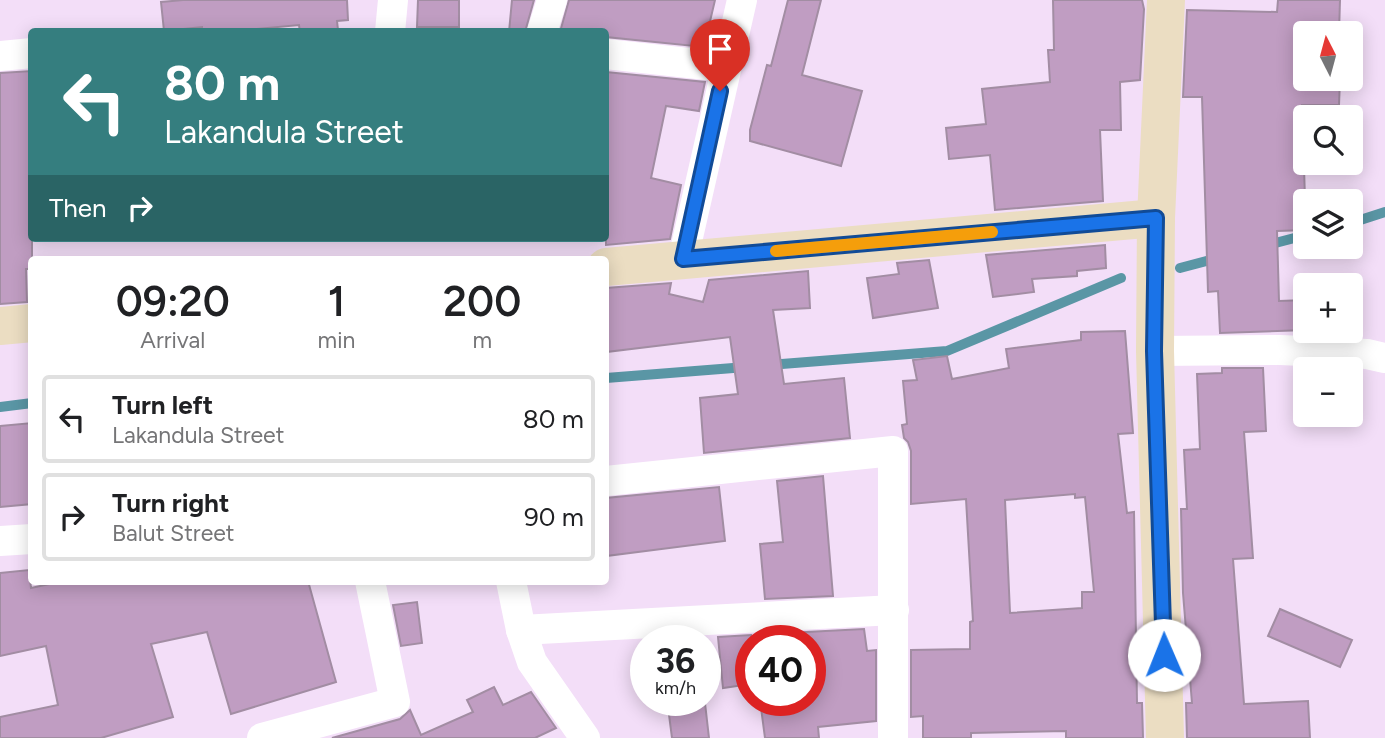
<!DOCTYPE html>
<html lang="en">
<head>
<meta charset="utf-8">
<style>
	body { margin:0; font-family:Figtree,sans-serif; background:#f6f6f6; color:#202124; height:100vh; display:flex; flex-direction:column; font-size:26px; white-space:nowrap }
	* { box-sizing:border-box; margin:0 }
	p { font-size:23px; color:#757577 }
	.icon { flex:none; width:38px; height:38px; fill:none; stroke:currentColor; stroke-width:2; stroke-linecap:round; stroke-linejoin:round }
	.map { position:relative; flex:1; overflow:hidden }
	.details { position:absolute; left:28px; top:256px; width:581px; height:329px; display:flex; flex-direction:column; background:#fff; border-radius:7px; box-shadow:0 4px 18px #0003 }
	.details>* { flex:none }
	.guide { position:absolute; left:28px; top:28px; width:581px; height:214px; border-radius:7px; box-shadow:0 4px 18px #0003; background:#357e7f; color:#fff; overflow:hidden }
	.needle { width:46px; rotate:354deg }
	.tools { position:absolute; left:1293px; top:21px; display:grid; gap:14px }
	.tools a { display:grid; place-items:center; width:70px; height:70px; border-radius:7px; background:#fff; box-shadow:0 4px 18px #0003; font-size:35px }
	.speed { position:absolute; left:630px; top:625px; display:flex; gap:14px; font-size:35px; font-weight:700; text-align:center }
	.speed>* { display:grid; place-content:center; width:91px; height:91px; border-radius:50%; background:#fff; box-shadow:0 4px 18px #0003; line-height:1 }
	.speed small { font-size:18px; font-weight:400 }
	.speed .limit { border:10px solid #d22; background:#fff; color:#111 }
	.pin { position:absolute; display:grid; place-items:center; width:60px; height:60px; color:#fff; margin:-72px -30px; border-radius:50% 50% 50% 0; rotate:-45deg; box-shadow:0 0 7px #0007 }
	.pin .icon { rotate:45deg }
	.me { position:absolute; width:77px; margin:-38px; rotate:359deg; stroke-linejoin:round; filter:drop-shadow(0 0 5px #0008) }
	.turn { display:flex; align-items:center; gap:24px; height:147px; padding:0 21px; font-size:32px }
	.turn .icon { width:91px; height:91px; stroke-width:2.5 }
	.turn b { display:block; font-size:49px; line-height:60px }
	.then { display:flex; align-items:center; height:66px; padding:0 21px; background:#0003; gap:14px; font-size:26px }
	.eta { display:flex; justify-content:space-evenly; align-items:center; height:119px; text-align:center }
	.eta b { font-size:42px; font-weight:600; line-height:49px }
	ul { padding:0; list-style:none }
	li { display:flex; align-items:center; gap:21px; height:88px; margin:0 14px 10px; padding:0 7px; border:4px solid #e0e0e0; border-radius:7px }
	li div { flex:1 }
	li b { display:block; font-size:26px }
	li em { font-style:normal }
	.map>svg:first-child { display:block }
</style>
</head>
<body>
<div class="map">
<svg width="1385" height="738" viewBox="0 0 1385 738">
	<rect width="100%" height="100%" fill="#f3def8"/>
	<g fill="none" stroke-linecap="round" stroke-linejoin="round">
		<g stroke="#5a96a5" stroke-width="10">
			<polyline points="1351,223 1385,212"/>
			<polyline points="1264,246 1306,235"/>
			<polyline points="1180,268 1218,258"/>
			<polyline points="769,365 947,351 1121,278"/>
			<polyline points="606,378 746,367"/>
			<polyline points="0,407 32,403"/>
		</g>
	</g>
	<g fill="#c09dc2" stroke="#a28da3" stroke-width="2" fill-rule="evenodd">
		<polygon points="183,0 347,0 348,20 337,21 338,30 323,32 300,32 299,25 224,32 202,32 202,27 164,31 161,2"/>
		<polygon points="418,0 459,0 459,27 417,27"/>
		<polygon points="512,0 534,0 525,32 509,32"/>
		<polygon points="569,0 715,0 704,47 606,37 606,32 560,32"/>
		<polygon points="788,0 821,0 802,75 862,91 841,166 750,141 750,130 767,65 771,66"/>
		<polygon points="1053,0 1142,0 1144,9 1140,80 1120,82 1121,130 1100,130 1103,201 995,210 990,155 949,159 946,128 986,124 982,89 1050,82 1048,50 1054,50"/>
		<polygon points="1278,0 1340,0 1339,33 1306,33 1306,79 1340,79 1339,105 1302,105 1306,230 1277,231 1279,301 1306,300 1306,330 1220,333 1218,291 1208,292 1202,97 1183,97 1187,10 1277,12"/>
		<polygon points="32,71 32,269 26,269 27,302 0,304 0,73"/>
		<polygon points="606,72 705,82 699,111 666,106 651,178 681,185 670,239 606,245"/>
		<polygon points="1105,245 1106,268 1077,271 1077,276 1032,279 1034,292 993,297 986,255"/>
		<polygon points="929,260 938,308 873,318 867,278 899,274 897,263"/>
		<polygon points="808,271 810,308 773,310 784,384 844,378 850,438 704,453 700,398 738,394 730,337 606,352 606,288 671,283 669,294 703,302 709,280"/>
		<path d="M1125 331 1133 433 1118 434 1127 513 1134 512 1137 703H1142L1143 738H1066V731L971 733V738H923V716L911 717V650L970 649V622L973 621 966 499 911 504V451L908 442 904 438 902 425 907 424 903 381 917 380 913 360 947 356 952 379 1009 368 1006 349 1081 340V332ZM1075 494V498L1085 497 1094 592H1082V608L1010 613 1005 500Z"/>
		<polygon points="1222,368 1263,368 1266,431 1244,432 1253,558 1233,559 1244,704 1308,701 1310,738 1187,738 1186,703 1192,703 1183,593 1181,509 1187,509 1184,450 1200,449 1197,374 1222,373"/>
		<polygon points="32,423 32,504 0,507 0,426"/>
		<polygon points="823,476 833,596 765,599 760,544 783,542 777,481"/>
		<polygon points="719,487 725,541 606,556 606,498"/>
		<polygon points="29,570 31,588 63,581 308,581 336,682 231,714 207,632 151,644 173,717 101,738 0,738 0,717 58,705 46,646 0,656 0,573"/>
		<polygon points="417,602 422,643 401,646 393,605"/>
		<polygon points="1280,609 1352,640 1340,667 1268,636"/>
		<polygon points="864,629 867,651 876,650 876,721 818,727 819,738 765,738 760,700 810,700 810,640 769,640 768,634"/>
		<polygon points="751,635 751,684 723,688 718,637"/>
		<polygon points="494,687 503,705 531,692 556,728 535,738 332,738 400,719 410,710 421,735 473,712 467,700"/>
		<polygon points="705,703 709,738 672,738 668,707"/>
	</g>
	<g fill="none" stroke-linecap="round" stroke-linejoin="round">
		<g stroke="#fff" stroke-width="30">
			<polyline points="390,32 393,0"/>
			<polyline points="542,32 552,0"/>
			<polyline points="606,54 725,67"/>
			<polyline points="0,56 32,53"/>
			<polyline points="683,259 742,0"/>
			<polyline points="1155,351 1280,350 1367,354 1385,358"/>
			<polyline points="606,481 893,451 893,738"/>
			<polyline points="0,541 32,539"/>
			<polyline points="511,581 521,630 532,662 585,738"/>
			<polyline points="521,630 894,610"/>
			<polyline points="262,738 395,702 370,581"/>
		</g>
		<g stroke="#ebddc2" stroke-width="38">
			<polyline points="606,267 1156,218"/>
			<polyline points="0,326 32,323"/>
			<polyline points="1165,738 1155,351 1156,218 1166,0"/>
		</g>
	</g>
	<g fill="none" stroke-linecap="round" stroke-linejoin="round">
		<g stroke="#114b97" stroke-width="18">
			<polyline id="route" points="720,91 683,259 1156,218 1154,351 1164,655"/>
		</g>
		<use href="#route" stroke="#1a73e8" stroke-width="12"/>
		<polyline stroke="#f59e0b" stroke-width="12" points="776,251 992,232"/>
	</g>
</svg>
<div class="tools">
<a><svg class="needle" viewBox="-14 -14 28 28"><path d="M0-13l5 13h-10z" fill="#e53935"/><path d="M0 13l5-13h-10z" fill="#757577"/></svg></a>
<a><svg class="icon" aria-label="search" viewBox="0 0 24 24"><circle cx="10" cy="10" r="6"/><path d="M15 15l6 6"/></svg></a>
<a><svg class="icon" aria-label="layers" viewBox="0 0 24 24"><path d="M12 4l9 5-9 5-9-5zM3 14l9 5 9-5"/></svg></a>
<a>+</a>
<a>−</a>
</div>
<div class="speed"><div>36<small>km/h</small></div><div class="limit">40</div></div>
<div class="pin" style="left:720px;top:91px;background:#d93025"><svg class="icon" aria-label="arrive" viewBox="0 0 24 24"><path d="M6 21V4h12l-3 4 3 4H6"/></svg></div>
<svg class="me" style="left:1164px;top:655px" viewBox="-20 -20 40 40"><circle r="19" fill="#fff"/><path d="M0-13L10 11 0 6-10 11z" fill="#1a73e8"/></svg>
<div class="guide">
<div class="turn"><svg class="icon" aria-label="left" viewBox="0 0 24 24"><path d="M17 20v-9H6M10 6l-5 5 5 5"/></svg><div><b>80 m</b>Lakandula Street</div></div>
<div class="then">Then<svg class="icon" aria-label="right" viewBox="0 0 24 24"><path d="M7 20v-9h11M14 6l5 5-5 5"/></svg></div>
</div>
<section class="details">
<div class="eta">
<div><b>09:20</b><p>Arrival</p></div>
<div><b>1</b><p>min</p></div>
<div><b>200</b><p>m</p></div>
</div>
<ul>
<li><svg class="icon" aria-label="left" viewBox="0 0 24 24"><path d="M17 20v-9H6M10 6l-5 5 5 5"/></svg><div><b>Turn left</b><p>Lakandula Street</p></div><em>80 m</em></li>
<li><svg class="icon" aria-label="right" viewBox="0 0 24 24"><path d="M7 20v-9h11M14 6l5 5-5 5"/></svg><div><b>Turn right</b><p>Balut Street</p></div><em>90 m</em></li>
</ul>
</section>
</div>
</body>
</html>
